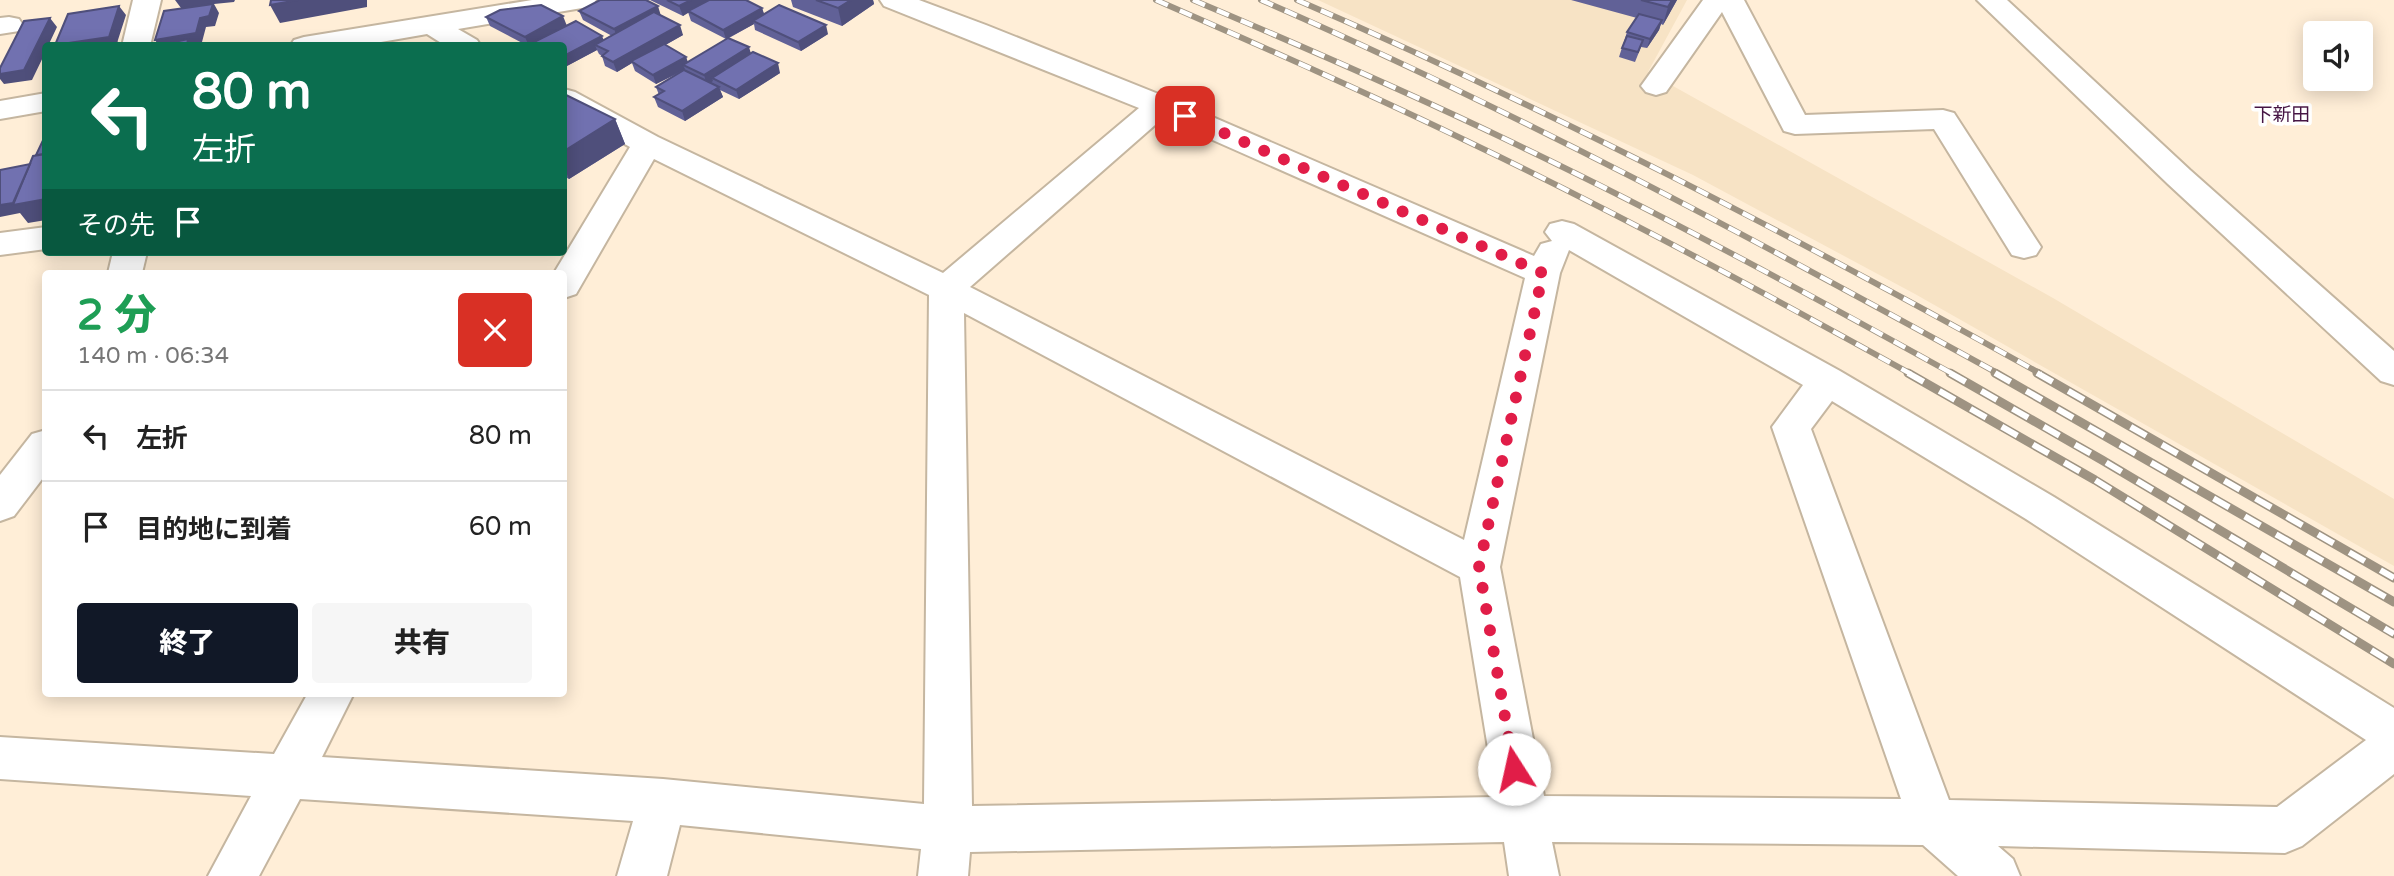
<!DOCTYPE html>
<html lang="ja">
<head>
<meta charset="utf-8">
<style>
	body { margin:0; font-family:"Varela Round","Noto Sans JP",sans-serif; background:#f6f6f6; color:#222; height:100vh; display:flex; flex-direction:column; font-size:26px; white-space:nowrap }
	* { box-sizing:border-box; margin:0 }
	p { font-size:23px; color:#767676 }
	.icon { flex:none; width:38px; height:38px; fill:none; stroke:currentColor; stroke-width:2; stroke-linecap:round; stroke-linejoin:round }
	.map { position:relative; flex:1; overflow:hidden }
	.side { position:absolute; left:42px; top:270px; width:525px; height:427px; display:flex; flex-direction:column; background:#fff; border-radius:7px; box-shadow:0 4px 18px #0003 }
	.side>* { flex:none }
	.top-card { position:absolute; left:42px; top:42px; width:525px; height:214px; border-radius:7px; box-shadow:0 4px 18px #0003; background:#0b6e4f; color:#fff; overflow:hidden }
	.fabs { position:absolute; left:2303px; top:21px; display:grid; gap:14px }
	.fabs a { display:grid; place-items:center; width:70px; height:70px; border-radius:7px; background:#fff; box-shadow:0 4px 18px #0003; font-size:35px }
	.pin { position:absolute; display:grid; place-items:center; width:60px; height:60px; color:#fff; margin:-30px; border-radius:14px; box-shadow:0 4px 10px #0006 }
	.me { position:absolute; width:77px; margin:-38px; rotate:350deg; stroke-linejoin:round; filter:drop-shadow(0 0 5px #0008) }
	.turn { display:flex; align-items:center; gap:24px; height:147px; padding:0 35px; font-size:32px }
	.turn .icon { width:91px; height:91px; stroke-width:2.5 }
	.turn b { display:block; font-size:49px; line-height:60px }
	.then { display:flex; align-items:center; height:66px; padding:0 35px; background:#0003; gap:14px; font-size:26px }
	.round { display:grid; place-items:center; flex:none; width:74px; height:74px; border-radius:7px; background:#f6f6f6 }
	.headline { display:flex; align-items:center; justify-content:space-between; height:119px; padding:0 35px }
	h1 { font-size:42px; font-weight:800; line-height:52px; color:#1e9e55 }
	.primary-button { display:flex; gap:14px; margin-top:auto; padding:14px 35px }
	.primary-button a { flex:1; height:80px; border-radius:7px; background:#111827; color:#fff; font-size:28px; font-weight:800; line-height:80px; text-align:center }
	.primary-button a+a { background:#f6f6f6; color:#222 }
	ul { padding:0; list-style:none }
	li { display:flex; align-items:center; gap:21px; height:91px; padding:0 35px; border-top:2px solid #e0e0e0 }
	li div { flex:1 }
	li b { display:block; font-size:26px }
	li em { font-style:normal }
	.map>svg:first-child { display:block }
</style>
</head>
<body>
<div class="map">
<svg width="2394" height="876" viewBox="0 0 2394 876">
	<rect width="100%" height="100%" fill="#ffeed7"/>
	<polygon fill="#f7e3c5" points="1318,0 1687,0 1648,72 2053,298 2394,499 2394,566 1915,294 1693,175"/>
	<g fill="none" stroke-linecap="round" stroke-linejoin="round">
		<g stroke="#c5b6a0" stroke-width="4">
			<g id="minor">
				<polygon points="133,0 161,0 150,46 122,46"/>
				<polygon points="532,0 596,0 592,6 582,8 458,29 477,40 481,46 446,46 427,34 358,46 290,46 294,40 304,37"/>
				<path d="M880 0H919L986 25 1171 99 1534 256 1541 244 1552 241 1545 232 1550 224 1562 221 1574 224 1840 371 2054 497 2394 708V774L2302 846 2285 853 1998 846 2013 859 2020 876H1958L1923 845 1552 842 1559 876H1509L1504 842 970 852 968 876H918L921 849 680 825 667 876H617L633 821 300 799 259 876H208L251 796 0 779V737L274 754 308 693H354L322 757 663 779 924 804 929 295 654 159 576 294 564 298V273H554L630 147 564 110V89L575 92 658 137 943 273 1139 108 884 6ZM1163 118 1525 278 1464 540 970 287ZM1569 250 1803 385 1772 427 1901 799 1544 796 1500 567 1560 273ZM964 313 1460 577 1496 797 972 806ZM1832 401 2026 519 2366 740 2277 807 1949 800 1811 429Z"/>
				<polygon points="1703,0 1744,0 1805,115 1943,110 1954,113 2041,247 2036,255 2024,258 2012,255 1934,129 1795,134 1784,131 1722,12 1666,92 1656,95 1646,92 1641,86"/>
				<polygon points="1977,0 2007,0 2190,170 2394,351 2394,385 2381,381 2168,184"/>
				<polygon points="9,17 19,19 23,25 19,31 0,34 0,18"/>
				<polygon points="46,93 46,111 0,119 0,101"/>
				<polygon points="46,227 46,249 0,255 0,233"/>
				<polygon points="113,252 147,252 142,273 108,273"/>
				<polygon points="46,430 46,474 14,516 0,521 0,475 32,434"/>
			</g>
		</g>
		<use href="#minor" fill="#fff" fill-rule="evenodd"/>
		<g stroke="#9e9382" stroke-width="6">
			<g id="rail-far1">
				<path d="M1156 0C1263 47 1370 94 1475 145 1623 216 1768 295 1911 374"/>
				<path d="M1193 0C1297 44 1401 89 1503 138 1656 211 1805 292 1953 374"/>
				<path d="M1261 0C1514 110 1758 241 1999 374"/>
				<path d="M1297 0C1552 110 1799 239 2041 374"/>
			</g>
		</g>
		<g stroke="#9e9382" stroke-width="9">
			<g id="rail">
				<polyline points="1908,373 2095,480 2394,664"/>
				<polyline points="1950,373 2102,460 2394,634"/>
				<polyline points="1995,373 2394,602"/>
				<polyline points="2037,373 2394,578"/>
			</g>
		</g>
		<use href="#rail-far1" stroke="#fff" stroke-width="4.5" stroke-dasharray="13" stroke-linecap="butt"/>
		<use href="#rail" stroke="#fff" stroke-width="6" stroke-dasharray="18" stroke-linecap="butt"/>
	</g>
	<g fill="#616197">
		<polygon points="650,0 746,0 762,8 764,14 828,34 801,51 755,30 754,24 729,38 780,73 739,99 720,90 723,97 685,121 658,107 654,97 659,95 656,87 681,72 656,84 635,71 632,63 617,72 605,66 602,56 599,54 597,50 565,67 564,66 564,46 536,46 535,43 528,46 490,26 486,17 567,25 604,40 612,36 583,20 579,11 661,16 683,35 665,45 686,57 688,62 726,39 691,21 688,12 683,16"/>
		<polygon points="791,0 873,0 874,4 842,26 793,7"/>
		<polygon points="1571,0 1677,0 1663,25 1661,24 1659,30 1647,48 1641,47 1635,62 1619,57 1627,32 1637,18"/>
		<polygon points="564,94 615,119 625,144 569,179 564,176"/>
	</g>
	<g fill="#4f4f7b">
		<polygon points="175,0 235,0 234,2 214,4 219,13 215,26 206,27 202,42 191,44 191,46 159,46 155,40 181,8"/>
		<polygon points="298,0 367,0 367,7 280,23 270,5"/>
		<polygon points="691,0 710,0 683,16 679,6"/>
		<polygon points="851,0 873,0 874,4 842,26 838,8"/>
		<polygon points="1672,0 1677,0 1663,25 1668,7"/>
		<polygon points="119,6 126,15 117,43 118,46 55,45"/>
		<polygon points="658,6 661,16 618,39 614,29"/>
		<polygon points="762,8 765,17 753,21 754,24 726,39 723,30"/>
		<polygon points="563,16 567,26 529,46 525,37"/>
		<polygon points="50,18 57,27 48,46 46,46 46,51 32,80 4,84 0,79 0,74"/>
		<polygon points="1662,20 1659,30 1647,48 1650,39"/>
		<polygon points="680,25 683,35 634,63 631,61 632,63 617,72 613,62"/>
		<polygon points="826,25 828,34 801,51 798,42"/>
		<polygon points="602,36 606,45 595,45 597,50 565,67 564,62 564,56"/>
		<polygon points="749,47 752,57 712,78 713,81 707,85 704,75"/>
		<polygon points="686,57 689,67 683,65 685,69 656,84 653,75"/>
		<polygon points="778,63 780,73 739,99 736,90"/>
		<polygon points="719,87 723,97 685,121 682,111"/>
		<polygon points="615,119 625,144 569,179 564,167 564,151"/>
		<polygon points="46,199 46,220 28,223 20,213 0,217 0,205"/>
	</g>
	<g fill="#7171b0" stroke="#4f4f7b" stroke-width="2">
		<polygon points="271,0 298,0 270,5"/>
		<polygon points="600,0 646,0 658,6 614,29 579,11"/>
		<polygon points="667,0 691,0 679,6"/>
		<polygon points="709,0 746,0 762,8 723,30 688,11"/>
		<polygon points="816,0 851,0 838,8"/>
		<polygon points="1641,0 1672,0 1668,7"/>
		<polygon points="213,4 209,16 200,18 196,33 155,40 164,11"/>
		<polygon points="541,5 563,16 525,37 486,17 500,10"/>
		<polygon points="779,5 826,25 798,42 753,21"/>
		<polygon points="119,6 109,37 55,45 68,14"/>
		<polygon points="654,12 680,25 613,62 602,56 608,51 595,45"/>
		<polygon points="1639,14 1662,20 1650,39 1627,32"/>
		<polygon points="50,18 24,70 0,74 0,68 24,21"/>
		<polygon points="576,21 602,36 564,56 564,46 541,46 534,42"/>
		<polygon points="1627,36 1643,40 1638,52 1622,48"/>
		<polygon points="728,38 749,47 704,75 683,65"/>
		<polygon points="188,39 187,46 161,46 161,45"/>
		<polygon points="116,42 114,46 92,46"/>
		<polygon points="664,44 686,57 653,75 631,61"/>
		<polygon points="753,52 778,63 736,90 712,78"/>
		<polygon points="684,70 719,87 682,111 654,97 664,91 656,87"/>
		<polygon points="564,94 615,119 564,151"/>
		<polygon points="46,134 46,154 36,155"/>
		<polygon points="46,154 46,199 13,205 33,156"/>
		<polygon points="30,164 13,203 0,205 0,170"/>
	</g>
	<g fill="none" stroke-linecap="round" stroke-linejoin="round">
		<polyline stroke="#e11d48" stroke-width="12" stroke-dasharray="0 21.6" points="1185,116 1543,273 1479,567 1514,769"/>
	</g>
	<g text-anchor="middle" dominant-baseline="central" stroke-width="7" stroke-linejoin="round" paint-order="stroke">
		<g font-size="19" fill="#461544" stroke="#fff">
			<text x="2282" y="115">下新田</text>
		</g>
	</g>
</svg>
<div class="fabs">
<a><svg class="icon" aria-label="sound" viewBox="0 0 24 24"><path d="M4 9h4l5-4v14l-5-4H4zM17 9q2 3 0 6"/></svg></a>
</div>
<div class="pin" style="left:1185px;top:116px;background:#d93025"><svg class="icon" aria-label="arrive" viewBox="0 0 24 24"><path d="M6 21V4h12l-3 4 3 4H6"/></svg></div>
<svg class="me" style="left:1514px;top:769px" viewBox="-20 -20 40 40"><circle r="19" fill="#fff"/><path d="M0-13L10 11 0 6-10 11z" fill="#e11d48"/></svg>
<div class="top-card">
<div class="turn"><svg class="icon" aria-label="left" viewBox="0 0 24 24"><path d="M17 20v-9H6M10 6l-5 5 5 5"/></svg><div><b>80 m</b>左折</div></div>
<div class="then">その先<svg class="icon" aria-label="arrive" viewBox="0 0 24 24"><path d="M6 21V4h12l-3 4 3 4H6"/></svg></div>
</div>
<section class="side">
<div class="headline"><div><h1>2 分</h1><p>140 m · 06:34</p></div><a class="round" style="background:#d93025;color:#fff"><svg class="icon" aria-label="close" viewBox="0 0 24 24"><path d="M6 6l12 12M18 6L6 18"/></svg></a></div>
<ul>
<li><svg class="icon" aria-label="left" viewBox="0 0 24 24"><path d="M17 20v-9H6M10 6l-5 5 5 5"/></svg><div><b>左折</b></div><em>80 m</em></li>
<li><svg class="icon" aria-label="arrive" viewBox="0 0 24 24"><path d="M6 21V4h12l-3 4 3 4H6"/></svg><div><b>目的地に到着</b></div><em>60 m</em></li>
</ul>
<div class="primary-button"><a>終了</a><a>共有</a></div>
</section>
</div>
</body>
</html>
